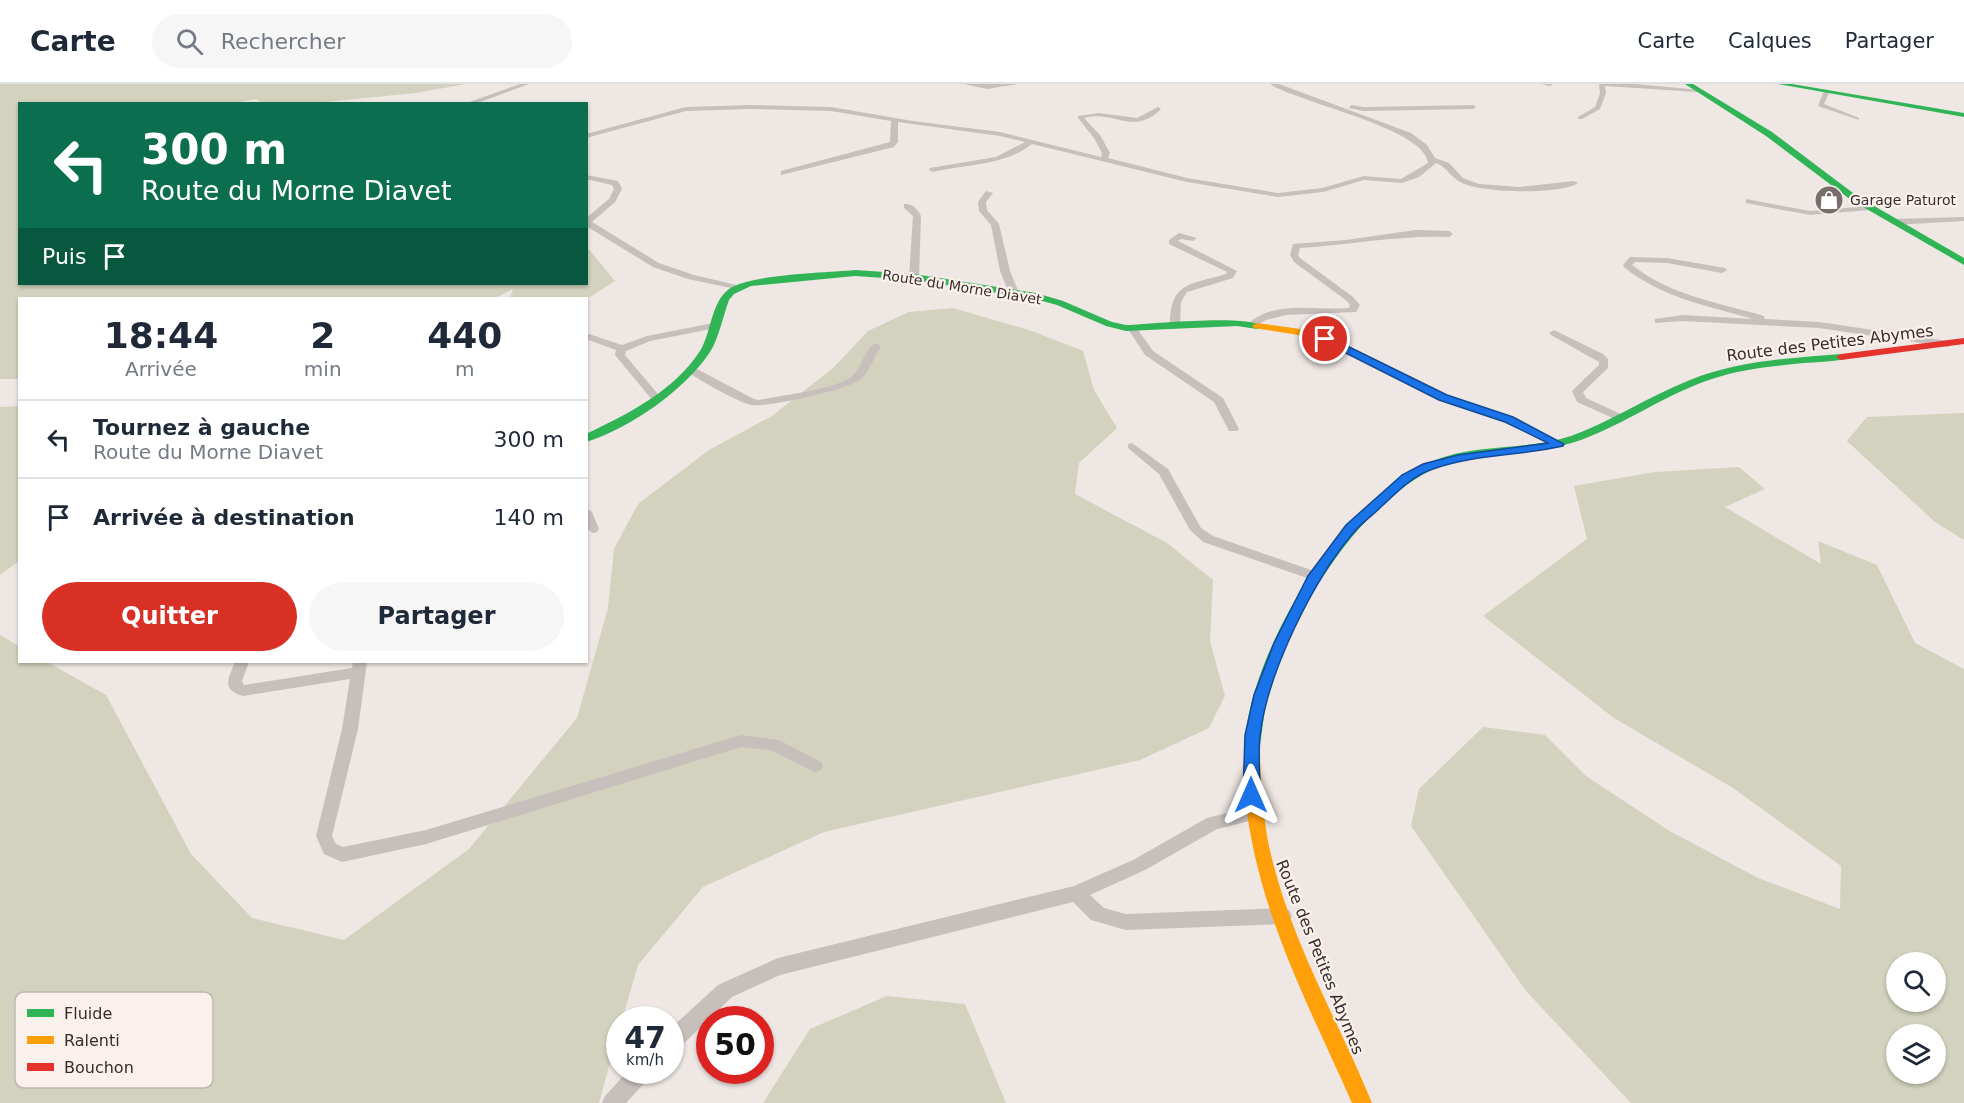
<!DOCTYPE html>
<html lang="fr">
<head>
<meta charset="utf-8">
<style>
	body { margin:0; font-family:"DejaVu Sans",sans-serif; background:#f6f6f7; color:#1f2937; height:100vh; display:flex; flex-direction:column; font-size:22px; white-space:nowrap }
	* { box-sizing:border-box; margin:0 }
	p { font-size:20px; color:#747a83 }
	.icon { flex:none; width:33px; height:33px; fill:none; stroke:currentColor; stroke-width:2; stroke-linecap:round; stroke-linejoin:round }
	.map { position:relative; flex:1; overflow:hidden }
	.side { position:absolute; left:18px; top:213px; width:570px; height:366px; display:flex; flex-direction:column; background:#fff; border-radius:0px; box-shadow:0 2px 4px #0004 }
	.side>* { flex:none }
	.guide { position:absolute; left:18px; top:18px; width:570px; height:183px; border-radius:0px; box-shadow:0 2px 4px #0004; background:#0b6e4f; color:#fff; overflow:hidden }
	.tools { position:absolute; left:1886px; top:868px; display:grid; gap:12px }
	.tools a { display:grid; place-items:center; width:60px; height:60px; border-radius:50%; background:#fff; box-shadow:0 2px 4px #0004; font-size:30px }
	.speed { position:absolute; left:606px; top:922px; display:flex; gap:12px; font-size:30px; font-weight:700; text-align:center }
	.speed>* { display:grid; place-content:center; width:78px; height:78px; border-radius:50%; background:#fff; box-shadow:0 2px 4px #0004; line-height:1 }
	.speed small { font-size:15px; font-weight:400 }
	.speed .limit { border:9px solid #d22; background:#fff; color:#111 }
	.pin { position:absolute; display:grid; place-items:center; width:51px; height:51px; color:#fff; margin:-26px; border:3px solid #fff; border-radius:50%; box-shadow:0 2px 6px #0007 }
	.me { position:absolute; width:66px; margin:-33px; rotate:0deg; stroke-linejoin:round; filter:drop-shadow(0 0 4px #0008) }
	.turn { display:flex; align-items:center; gap:21px; height:126px; padding:0 24px; font-size:27px }
	.turn .icon { width:78px; height:78px; stroke-width:2.5 }
	.turn b { display:block; font-size:42px; line-height:51px }
	.then { display:flex; align-items:center; height:57px; padding:0 24px; background:#0003; gap:12px; font-size:22px }
	.eta { display:flex; justify-content:space-evenly; align-items:center; height:102px; text-align:center }
	.eta b { font-size:36px; font-weight:700; line-height:42px }
	.action { display:flex; gap:12px; margin-top:auto; padding:12px 24px }
	.action a { flex:1; height:69px; border-radius:36px; background:#d93025; color:#fff; font-size:24px; font-weight:700; line-height:69px; text-align:center }
	.action a+a { background:#f6f6f7; color:#1f2937 }
	ul { padding:0; list-style:none }
	li { display:flex; align-items:center; gap:18px; height:78px; padding:0 24px; border-top:2px solid #e0e1e3 }
	li div { flex:1 }
	li b { display:block; font-size:22px }
	li em { font-style:normal }
	header { display:flex; align-items:center; gap:36px; box-sizing:border-box; height:84px; padding:0 30px; background:#fff; border-bottom:2px solid #e0e1e3 }
	header strong { font-size:28px }
	nav { display:flex; gap:33px; margin-inline-start:auto; font-size:21px }
	.search { width:420px; height:54px; background:#f6f6f7; display:flex; align-items:center; gap:15px; box-sizing:border-box; padding:0 21px; border-radius:33px; color:#747a83; font-size:22px }
	.map>svg:first-child { display:block }
</style>
</head>
<body>
<header>
<strong>Carte</strong>
<div class="search"><svg class="icon" aria-label="search" viewBox="0 0 24 24"><circle cx="10" cy="10" r="6"/><path d="M15 15l6 6"/></svg>Rechercher</div>
<nav><a>Carte</a><a>Calques</a><a>Partager</a></nav>
</header>
<div class="map">
<svg width="1964" height="1019" viewBox="0 0 1964 1019">
	<rect width="100%" height="100%" fill="#eee7e3"/>
	<g fill="#d2d2be" fill-rule="evenodd">
		<polygon points="0,0 466,0 416,9 315,19 263,19 256,15 229,20 20,20 20,200 586,200 587,163 615,197 587,215 510,214 513,205 495,214 20,214 19,295 0,295"/>
		<polygon points="953,224 1032,247 1083,267 1094,306 1117,344 1079,379 1075,410 1167,459 1213,496 1210,557 1225,612 1209,644 1140,676 824,748 703,803 638,881 622,936 620,936 619,946 599,1019 0,1019 0,551 19,562 20,578 47,578 106,611 191,770 252,834 344,856 469,765 577,634 608,524 614,465 638,420 709,366 772,332 833,284 868,247 909,228"/>
		<polygon points="19,322 19,477 0,491 0,323"/>
		<polygon points="1964,329 1964,456 1935,438 1847,357 1867,333"/>
		<path d="M1739 383 1765 405 1725 423 1821 480 1818 457 1877 481 1915 559 1964 585V1019H1631L1526 907 1411 742 1419 705 1483 643 1545 651 1586 692 1668 746 1758 794 1840 825 1841 782 1733 704 1614 634 1483 532 1587 455 1574 402 1655 388ZM1896 879H1935V918H1896ZM1896 951H1935V990H1896Z"/>
		<polygon points="887,912 965,920 1006,1019 763,1019 810,945"/>
	</g>
	<g fill="none" stroke-linecap="round" stroke-linejoin="round">
		<g fill="#c7bfbc" fill-rule="evenodd">
			<polygon points="520,0 529,0 475,20 464,20"/>
			<polygon points="964,0 1018,0 987,5"/>
			<path d="M1270 0H1279L1411 49 1427 61 1435 74 1449 79 1463 94 1479 100 1520 103 1574 97 1578 99C1559 111 1483 109 1462 99 1451 94 1447 83 1436 79L1419 93 1402 99 1364 96 1323 108 1278 113 1187 98 1032 60C1004 82 967 80 933 88L929 86 930 84 996 73 1025 58 1000 52 898 38V58L894 63 781 91V87L890 58 891 37 831 27 750 25 686 27 586 54V50L686 23 750 21 831 23 913 37 1000 48 1101 73 1102 69 1094 54 1078 34V32L1099 29 1137 34 1158 23 1161 25C1133 53 1114 25 1084 34L1100 51 1110 69 1108 74 1187 94 1278 109 1322 104 1364 92 1401 95 1428 79C1425 44 1299 19 1270 0Z"/>
			<polygon points="1541,0 1553,0 1550,2"/>
			<polygon points="1599,0 1635,0 1700,6 1697,8 1605,2 1606,9 1600,25 1582,35 1578,35 1578,33 1595,23 1600,9"/>
			<polygon points="1826,7 1829,9 1824,20 1859,34 1859,36 1818,22 1823,9"/>
			<polygon points="1351,21 1364,23 1473,21 1476,23 1473,25 1364,27 1349,24"/>
			<polygon points="586,91 618,97 622,105 615,118 592,138 659,179 694,191 741,202 741,206 688,195 653,183 586,142 586,134 609,115 614,105 612,101 586,95"/>
			<polygon points="986,107 993,109 986,118 987,126 999,140 1010,187 1019,209 1017,211 1009,209 1000,187 991,141 979,127 978,118"/>
			<polygon points="1746,115 1810,127 1869,122 1873,124 1869,126 1810,131 1746,119"/>
			<path d="M904 120C912 119 918 125 921 132L919 193 914 196 909 193 913 132 904 124Z"/>
			<polygon points="1964,133 1964,137 1894,141 1890,138 1894,135"/>
			<path d="M1416 146 1449 147 1453 150 1449 153C1399 151 1350 161 1300 164L1298 171 1300 174 1353 213 1360 221 1356 228 1286 231 1266 236 1253 243 1248 240C1274 215 1317 227 1349 224L1350 221 1347 217 1294 178 1290 171 1293 160 1346 156Z"/>
			<path d="M1179 149 1197 154 1193 157 1181 155 1178 157 1237 187 1233 194 1187 208 1181 218 1180 242 1175 245 1170 242C1170 197 1190 201 1226 190L1227 188 1169 160V156Z"/>
			<path d="M1630 173 1667 174 1725 184 1727 186 1722 189 1667 179 1635 178 1632 181C1669 211 1720 219 1764 232L1765 235 1819 238 1948 257 1953 260 1948 263 1819 244 1683 237 1655 239V235L1683 231 1753 235C1708 222 1660 213 1624 183L1623 181Z"/>
			<polygon points="713,239 716,240 716,244 650,257 626,267 625,271 662,315 657,318 653,317 615,271 616,266 586,255 586,251 589,250 622,261 647,252"/>
			<polygon points="1133,242 1136,243 1153,267 1223,314 1239,345 1237,347 1229,347 1214,318 1145,271 1128,245"/>
			<polygon points="1554,246 1603,270 1608,275 1608,284 1583,308 1586,314 1623,331 1623,335 1615,335 1577,318 1572,307 1599,281 1599,278 1551,251 1549,249"/>
			<path d="M876 259 881 262C875 272 870 285 862 294 853 305 766 324 751 321 740 319 694 294 686 286L687 284H695L754 315 759 316C782 311 834 306 851 293 862 285 864 264 876 259Z"/>
			<polygon points="1132,359 1168,385 1201,444 1213,452 1320,489 1322,492 1320,495 1310,495 1203,458 1190,446 1159,390 1128,364 1128,360"/>
			<polygon points="586,424 592,428 599,445 597,448 593,449 587,445"/>
			<path d="M235 578H249L242 597 244 601 352 584 353 578H367L358 645 332 752 336 760 343 763 426 746 741 651 779 656 821 678 823 682 821 686 815 688 770 666 741 663 426 760 342 778 324 770 316 752 342 645 350 595 243 612C221 606 228 595 235 578Z"/>
			<polygon points="1252,723 1258,725 1260,730 1258,735 1217,745 1145,786 1090,811 1104,824 1126,830 1283,824 1289,826 1292,832 1289,838 1283,840 1126,846 1091,836 1073,818 780,891 732,913 677,966 670,968 670,945 718,901 778,874 1074,802 1133,776 1207,734"/>
			<polygon points="628,987 652,987 649,994 626,1019 602,1019 605,1012"/>
		</g>
		<g fill="#30b455" fill-rule="evenodd">
			<polygon points="1685,0 1693,0 1772,48 1857,112 1964,174 1964,181 1851,116 1766,52"/>
			<polygon points="1778,0 1792,0 1964,29 1964,33"/>
			<path d="M855 186 914 190 1036 209 1063 217 1112 238 1126 241C1151 240 1245 230 1262 242L1257 245 1237 242 1126 247 1106 242 1057 221 1035 215 914 196 855 192 751 202 734 210 729 216C723 232 719 254 710 268 685 306 629 345 586 358V350C628 330 674 307 700 267 711 250 711 218 729 205 751 190 825 189 855 186Z"/>
			<path d="M1841 270 1845 271V275C1831 278 1817 278 1804 279 1774 282 1743 285 1715 294 1667 309 1626 340 1578 357 1534 372 1481 364 1440 382 1357 417 1284 539 1265 625 1263 637 1262 649 1260 661L1258 665 1252 667 1246 665 1244 661C1246 649 1247 637 1250 625 1270 539 1348 411 1433 377 1476 359 1526 367 1571 352 1612 337 1649 312 1690 296 1738 277 1790 274 1841 270Z"/>
		</g>
		<g fill="#ff9f0a" fill-rule="evenodd">
			<polygon points="1257,239 1300,245 1342,259 1447,311 1513,334 1565,360 1563,362 1555,362 1505,338 1439,315 1334,263 1298,251 1254,244 1252,242"/>
			<path d="M1252 655 1258 657 1260 661C1260 692 1262 721 1267 752 1285 847 1336 931 1372 1019H1352C1314 933 1268 846 1251 753 1245 722 1244 692 1244 661L1246 657Z"/>
		</g>
		<polygon fill="#e5322d" fill-rule="evenodd" points="1964,254 1964,260 1841,276 1836,273 1841,270"/>
	</g>
	<path fill="#1a73e8" stroke="#114b97" stroke-width="1.5" d="M1322 253H1329L1447 311 1513 333 1564 360 1563 362C1520 372 1474 370 1433 385 1412 392 1397 408 1382 422 1373 431 1363 438 1355 447 1314 494 1267 589 1260 652 1258 671 1260 691 1260 711L1257 716 1251 717 1245 716 1243 711 1245 651 1254 611 1274 559 1308 492 1346 441 1402 391 1423 380 1458 371 1548 359 1505 338 1439 316 1322 257Z"/>
	<defs>
		<g id="shop-disc" transform="scale(1.5)"><circle r="9.5" fill="#786d6b" stroke="#faf1ec"/><path d="M-5-2.5h2.3a2.7 3.5 0 0 1 5.4 0H5L5.5 6h-11ZM-1.5-2.5h3a1.5 2.3 0 0 0-3 0Z" fill="#fff"/></g>
	</defs>
	<g fill-rule="evenodd">
		<use href="#shop-disc" x="1829" y="116"/>
	</g>
	<g text-anchor="middle" dominant-baseline="central" stroke-width="4.5" stroke-linejoin="round" paint-order="stroke">
		<g font-size="14" fill="#382c2a" stroke="#faf1ec" text-anchor="start">
			<text x="1850" y="116">Garage Paturot</text>
		</g>
		<g font-size="14" fill="#382c2a" stroke="#faf1ec">
			<text transform="translate(962 203) rotate(9)">Route du Morne Diavet</text>
		</g>
		<g font-size="16" fill="#382c2a" stroke="#faf1ec">
			<text transform="translate(1830 259) rotate(-7)">Route des Petites Abymes</text>
			<text transform="translate(1320 873) rotate(68)">Route des Petites Abymes</text>
		</g>
	</g>
	<rect x="15" y="908" width="198" height="96" rx="9" fill="#faf1ec" stroke="#c0b6b2" stroke-width="1.5"/>
	<rect x="27" y="925" width="27" height="8" fill="#30b455"/>
	<rect x="27" y="952" width="27" height="8" fill="#ff9f0a"/>
	<rect x="27" y="979" width="27" height="8" fill="#e5322d"/>
	<g font-size="16" fill="#382c2a">
		<text x="64" y="935">Fluide</text>
		<text x="64" y="962">Ralenti</text>
		<text x="64" y="989">Bouchon</text>
	</g>
</svg>
<div class="tools">
<a><svg class="icon" aria-label="search" viewBox="0 0 24 24"><circle cx="10" cy="10" r="6"/><path d="M15 15l6 6"/></svg></a>
<a><svg class="icon" aria-label="layers" viewBox="0 0 24 24"><path d="M12 4l9 5-9 5-9-5zM3 14l9 5 9-5"/></svg></a>
</div>
<div class="speed"><div>47<small>km/h</small></div><div class="limit">50</div></div>
<div class="pin" style="left:1325px;top:255px;background:#d93025"><svg class="icon" aria-label="arrive" viewBox="0 0 24 24"><path d="M6 21V4h12l-3 4 3 4H6"/></svg></div>
<svg class="me" style="left:1251px;top:711px" viewBox="-20 -20 40 40"><path d="M0-17L14 15 0 8-14 15z" fill="#1a73e8" stroke="#fff" stroke-width="4"/></svg>
<div class="guide">
<div class="turn"><svg class="icon" aria-label="left" viewBox="0 0 24 24"><path d="M17 20v-9H6M10 6l-5 5 5 5"/></svg><div><b>300 m</b>Route du Morne Diavet</div></div>
<div class="then">Puis<svg class="icon" aria-label="arrive" viewBox="0 0 24 24"><path d="M6 21V4h12l-3 4 3 4H6"/></svg></div>
</div>
<section class="side">
<div class="eta">
<div><b>18:44</b><p>Arrivée</p></div>
<div><b>2</b><p>min</p></div>
<div><b>440</b><p>m</p></div>
</div>
<ul>
<li><svg class="icon" aria-label="left" viewBox="0 0 24 24"><path d="M17 20v-9H6M10 6l-5 5 5 5"/></svg><div><b>Tournez à gauche</b><p>Route du Morne Diavet</p></div><em>300 m</em></li>
<li><svg class="icon" aria-label="arrive" viewBox="0 0 24 24"><path d="M6 21V4h12l-3 4 3 4H6"/></svg><div><b>Arrivée à destination</b></div><em>140 m</em></li>
</ul>
<div class="action"><a>Quitter</a><a>Partager</a></div>
</section>
</div>
</body>
</html>
